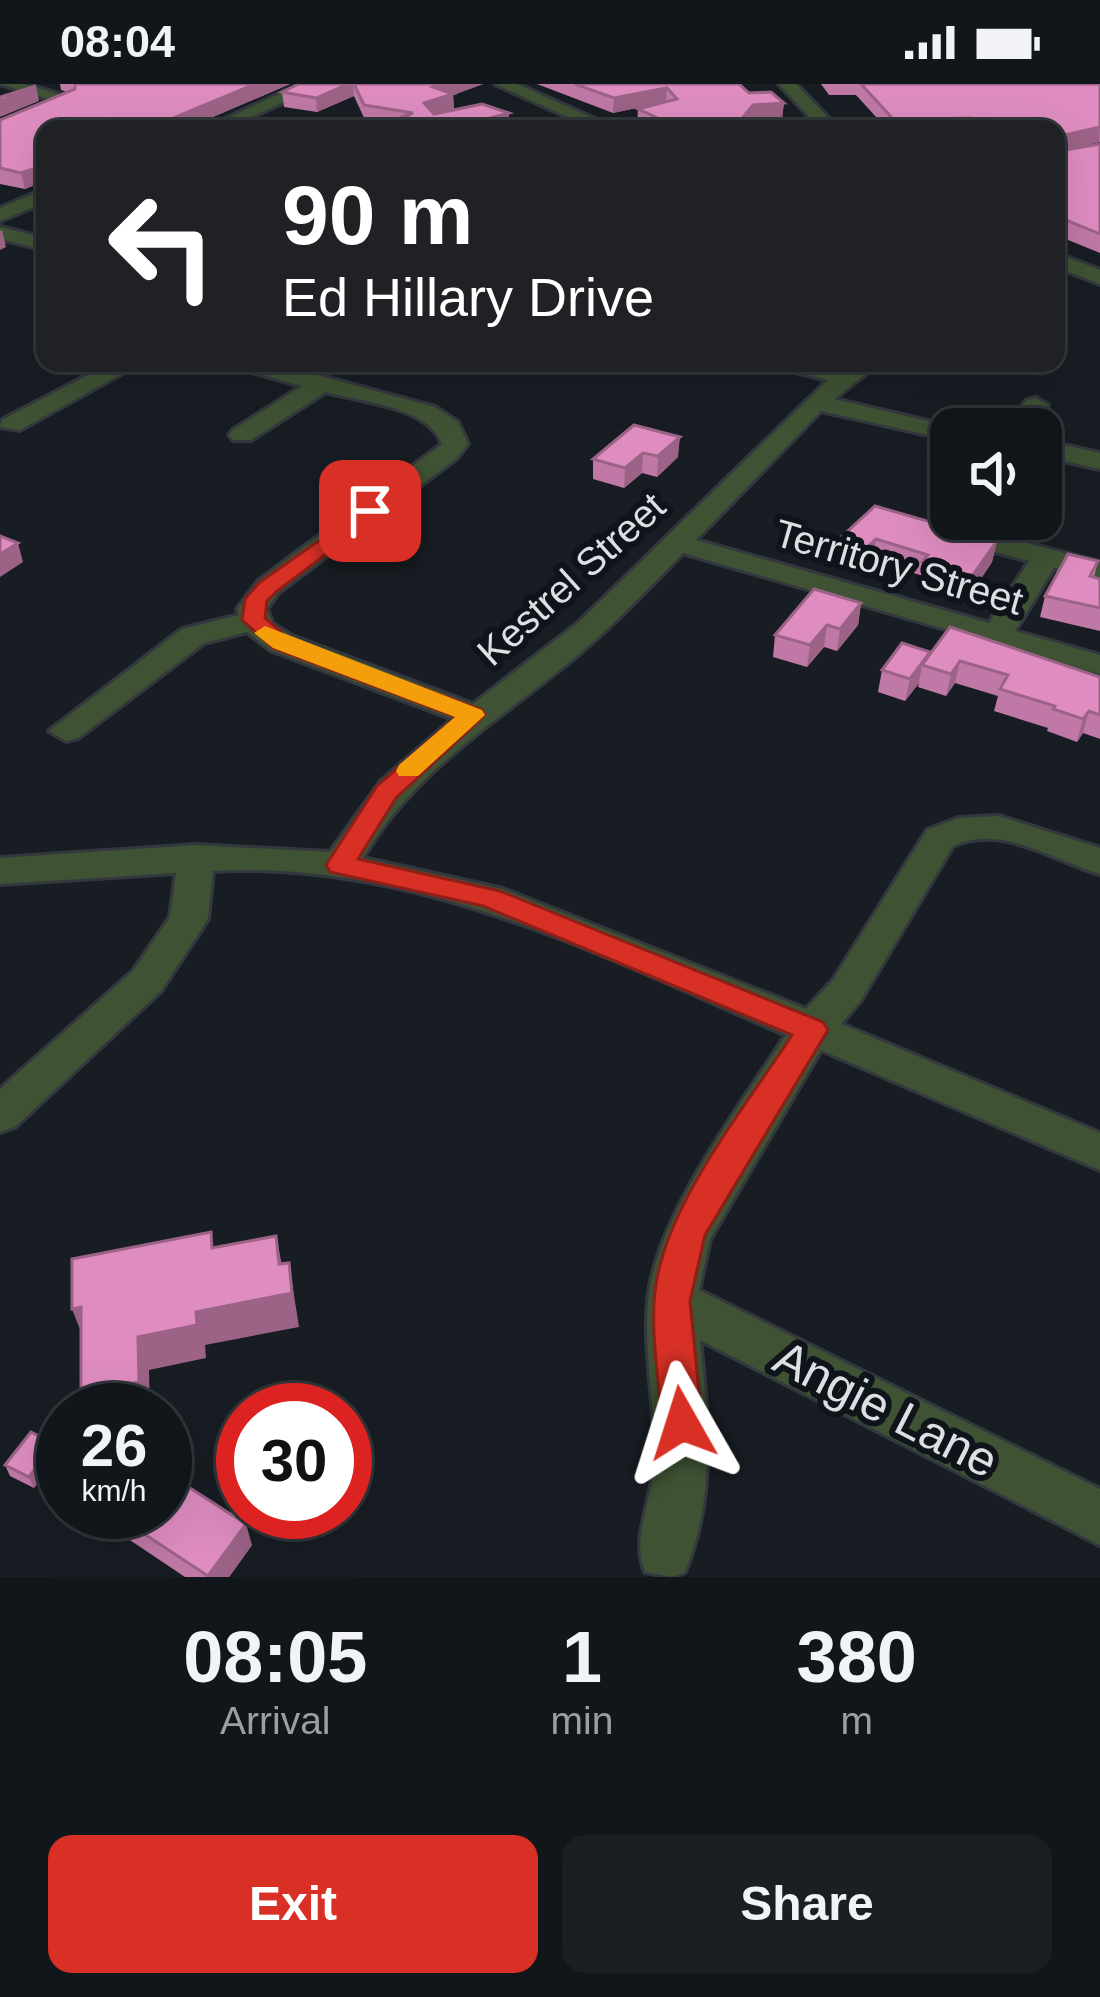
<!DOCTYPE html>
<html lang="en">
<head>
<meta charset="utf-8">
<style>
	body { margin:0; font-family:Helvetica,sans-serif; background:#1a1f23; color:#f1f3f6; height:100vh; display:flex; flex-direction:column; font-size:45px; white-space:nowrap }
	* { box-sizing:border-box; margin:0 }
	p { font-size:39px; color:#9c9fa2 }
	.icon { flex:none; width:66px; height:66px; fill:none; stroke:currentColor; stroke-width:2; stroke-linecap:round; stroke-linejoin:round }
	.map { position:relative; height:1493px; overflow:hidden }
	.side { display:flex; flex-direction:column; background:#11161a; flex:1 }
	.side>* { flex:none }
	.banner { position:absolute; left:36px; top:36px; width:1029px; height:252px; border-radius:24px; box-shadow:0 12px 48px #0002,0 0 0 3px #303539; background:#202124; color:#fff; overflow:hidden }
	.tools { position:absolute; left:930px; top:324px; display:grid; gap:24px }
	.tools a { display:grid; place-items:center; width:132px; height:132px; border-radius:24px; background:#11161a; box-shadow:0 12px 48px #0002,0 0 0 3px #303539; font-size:60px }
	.speed { position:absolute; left:36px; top:1299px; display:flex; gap:24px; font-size:60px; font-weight:700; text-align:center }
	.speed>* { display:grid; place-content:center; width:156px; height:156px; border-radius:50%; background:#11161a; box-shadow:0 12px 48px #0002,0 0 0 3px #303539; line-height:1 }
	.speed small { font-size:30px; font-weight:400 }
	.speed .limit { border:18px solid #d22; background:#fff; color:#111 }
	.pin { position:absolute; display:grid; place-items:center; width:102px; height:102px; color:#fff; margin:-51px; border-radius:24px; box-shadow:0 6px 18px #0006 }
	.me { position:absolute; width:132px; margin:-66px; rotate:354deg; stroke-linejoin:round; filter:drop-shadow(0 0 9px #0008) }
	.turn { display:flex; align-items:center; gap:42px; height:252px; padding:0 48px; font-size:54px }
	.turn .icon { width:156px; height:156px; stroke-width:2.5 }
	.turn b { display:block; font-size:84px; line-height:102px }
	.eta { display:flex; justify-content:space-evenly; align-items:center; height:204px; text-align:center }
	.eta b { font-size:72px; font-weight:700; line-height:84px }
	.cta { display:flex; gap:24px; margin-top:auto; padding:24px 48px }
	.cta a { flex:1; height:138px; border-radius:24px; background:#d93025; color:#fff; font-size:48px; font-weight:700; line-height:138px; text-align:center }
	.cta a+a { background:#1a1f23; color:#f1f3f6 }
	.status { display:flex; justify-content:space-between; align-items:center; height:84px; padding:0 60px; background:#11161a; direction:ltr }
	.status svg { height:33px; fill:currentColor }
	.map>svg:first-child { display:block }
</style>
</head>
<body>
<div class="status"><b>08:04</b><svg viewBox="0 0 49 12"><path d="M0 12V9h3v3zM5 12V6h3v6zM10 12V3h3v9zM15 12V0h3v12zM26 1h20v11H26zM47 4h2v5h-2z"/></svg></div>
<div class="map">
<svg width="1100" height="1493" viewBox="0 0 1100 1493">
	<rect width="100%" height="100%" fill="#171d23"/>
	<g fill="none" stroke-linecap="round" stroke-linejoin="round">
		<g stroke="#33383e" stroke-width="6">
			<g id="minor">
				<polygon points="0,0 25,0 76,15 0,49 0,38 52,16"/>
				<polygon points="301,0 322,0 226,45 203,45"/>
				<polygon points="495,0 517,0 617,45 594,45"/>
				<polygon points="779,0 796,0 839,45 745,45 754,40 812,36"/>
				<polygon points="45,105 45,118 0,137 0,124"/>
				<polygon points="0,143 45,154 45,166 0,155"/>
				<polygon points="1056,169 1100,186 1100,200 1056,183"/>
				<polygon points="111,279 141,279 20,346 0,343 2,336"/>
				<path d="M233 279H272L435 323 458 338 468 360 457 374 278 509 267 525 273 540 292 552 473 620 579 538 828 296 779 284 775 279H816L842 285 852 279H880L834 315 962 345H951V356L821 327 696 456 989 539 1029 477 961 459 957 453 961 447 971 445 1100 478V496L1054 484 1015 547 1100 571V590L683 469C644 509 605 550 562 584 488 643 412 690 363 774L503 805 806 925 833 896 927 746 958 734 999 732 1100 764V790C1053 777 1002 739 953 762L861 916 841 940 1100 1049V1086L821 966 710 1155 699 1206 1100 1405V1461L700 1256C708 1334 716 1413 685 1488L672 1493 645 1488C631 1454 652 1417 654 1381 657 1327 643 1269 648 1217 655 1134 740 1021 786 951 607 873 414 775 213 787L208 835 161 907 15 1043 0 1048V1005L133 887 170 833 176 789 0 800V774L196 761 330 768 381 697 453 635 270 566 247 548 204 559 78 654 66 657 49 647 182 545 239 531 237 525 258 497 442 360C430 323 359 317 326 308L251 356H233L229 351 233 346 302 302 237 284Z"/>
				<polygon points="1036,314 1048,321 1031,345 1005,345 1027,316"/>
				<polygon points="1041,356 1100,369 1100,385 1041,372"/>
			</g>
		</g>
		<polyline stroke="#73797e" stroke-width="4.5" stroke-dasharray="6 4.5" stroke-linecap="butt" points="192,279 223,288"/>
		<use href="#minor" fill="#3f5234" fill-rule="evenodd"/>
	</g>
	<g fill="#c079a6">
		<polygon points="60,0 290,0 185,45 45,45 45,97 25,105 0,100 0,36 68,8 61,6"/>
		<polygon points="299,0 483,0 453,11 454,25 443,28 509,44 405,45 405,42 365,36 354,12 317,28 284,23 282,8"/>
		<polygon points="537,0 739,0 749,9 784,19 782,34 813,45 648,45 637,40 638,25 655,20 613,29"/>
		<polygon points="821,0 1100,0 1100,58 1060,67 1100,60 1100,169 1056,151 1056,45 887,45 856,11 829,11"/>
		<polygon points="634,341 678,373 657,393 642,389 624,404 593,395 593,375"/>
		<polygon points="875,422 997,457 992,478 968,514 918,500 920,491 873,476 862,486 835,478 838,456"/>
		<polygon points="1098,477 1094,493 1100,495 1100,547 1040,533 1045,512"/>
		<polygon points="861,519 858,541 837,567 824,563 807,583 773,573 775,551"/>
		<polygon points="930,568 929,572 1100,593 1100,655 1083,649 1077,658 1047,647 1048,644 994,627 998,612 955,599 946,612 918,603 919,599 905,617 878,608 882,586"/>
		<polygon points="58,1371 34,1404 10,1392 5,1381"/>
		<polygon points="88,1428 165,1428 252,1461 229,1493 185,1493"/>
	</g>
	<g fill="#9c6387">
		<polygon points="255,0 290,0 185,45 147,45"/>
		<polygon points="348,0 353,0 354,12 317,28 316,14"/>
		<polygon points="442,0 483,0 453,11 454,25 425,34 424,19 433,3"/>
		<polygon points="36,2 39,17 0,33 0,17"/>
		<polygon points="667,4 666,18 613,29 614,14"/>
		<polygon points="784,19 782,34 743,33 753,21"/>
		<polygon points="509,29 509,44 505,45 449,45"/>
		<polygon points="1100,43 1099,58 1056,68 1056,53"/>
		<polygon points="45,81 45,97 25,105 21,89"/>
		<polygon points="2,146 6,163 0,166 0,147"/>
		<polygon points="680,353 678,373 657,393 658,372"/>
		<polygon points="643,369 642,389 624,404 625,384"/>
		<polygon points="876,455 873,476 862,486 865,465"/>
		<polygon points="997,457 992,478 968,514 972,492"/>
		<polygon points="18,459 23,478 0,493 0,470"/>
		<polygon points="861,519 858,541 837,567 840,545"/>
		<polygon points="827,541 824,563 807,583 810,561"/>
		<polygon points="930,568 927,583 922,581 919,599 905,617 910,595"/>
		<polygon points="960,577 955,599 946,612 951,590"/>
		<polygon points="1089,627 1083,649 1077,658 1083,635"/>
		<polygon points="276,1152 283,1186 289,1179 299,1243 205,1261 206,1274 149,1286 150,1326 88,1326 81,1309 138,1253 196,1228 279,1180"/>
		<polygon points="81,1223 85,1258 72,1225"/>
		<polygon points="54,1360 58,1371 34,1404 29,1393"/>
		<polygon points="246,1440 252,1461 229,1493 208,1493"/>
	</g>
	<g fill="#df8dc1" stroke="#9c6387" stroke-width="3">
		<polygon points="75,0 255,0 147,45 45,45 45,81 21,89 0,84 0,36 75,5"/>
		<polygon points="299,0 348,0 316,14 282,8"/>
		<polygon points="354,0 442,0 433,3 453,10 424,19 434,30 482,20 509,29 449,45 441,45 404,32 413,29 364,21"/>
		<polygon points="575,0 739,0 749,9 771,8 784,19 753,21 743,33 801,35 813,45 682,45 638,25 677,15 667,4 614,14"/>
		<polygon points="861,0 1100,0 1100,43 1056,53 1056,45 991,45 971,34 894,36"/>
		<polygon points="36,2 0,17 0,13"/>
		<polygon points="1056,57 1060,67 1100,60 1100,150 1056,132"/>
		<polygon points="634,341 680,353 658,372 643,369 625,384 593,375"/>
		<polygon points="875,422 997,457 972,492 922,478 928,471 876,455 865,465 838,456"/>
		<polygon points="0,452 18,459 0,470"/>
		<polygon points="1068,470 1098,477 1090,492 1100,495 1100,524 1045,512"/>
		<polygon points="814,505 861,519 840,545 827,541 810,561 775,551"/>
		<polygon points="950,543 1100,593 1100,631 1089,627 1083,635 1053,625 1055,622 1000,605 1008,591 960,577 951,590 922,581"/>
		<polygon points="902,559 930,568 910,595 882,586"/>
		<polygon points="211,1148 212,1164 276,1152 279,1180 289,1179 292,1209 196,1228 197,1241 138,1253 139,1298 81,1309 81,1223 72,1225 72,1175"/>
		<polygon points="31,1348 54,1360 29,1393 5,1381"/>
		<polygon points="165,1388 246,1440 208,1492 111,1428 165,1428"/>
	</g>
	<path fill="#d93025" stroke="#8d1f18" stroke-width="3" d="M370 421 378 422V431L276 508 267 517 265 534 289 555 482 626 485 631 396 714 358 775 500 807 823 938 828 946 705 1151 690 1217 702 1339 696 1352 682 1358 668 1352 662 1339C659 1300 652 1258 654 1219 658 1128 744 1026 792 951L483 822 330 788 326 781 377 702 456 633 273 564 242 536 245 515 260 498Z"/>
	<polygon fill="#f59e0b" points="265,542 482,626 485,631 418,692 399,692 396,687 399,681 455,633 273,564 254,549"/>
	<g text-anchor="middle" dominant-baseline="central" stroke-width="12" stroke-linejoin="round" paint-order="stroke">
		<g font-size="39" fill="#dce0e5" stroke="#0e1419">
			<text transform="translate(899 483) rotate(16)">Territory Street</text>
			<text transform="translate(571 495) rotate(-42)">Kestrel Street</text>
		</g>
		<g font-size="48" fill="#dce0e5" stroke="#0e1419">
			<text transform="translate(886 1325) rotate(27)">Angie Lane</text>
		</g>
	</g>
</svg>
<div class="tools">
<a><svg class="icon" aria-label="sound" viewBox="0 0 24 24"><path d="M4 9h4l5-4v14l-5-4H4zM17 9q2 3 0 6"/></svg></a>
</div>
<div class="speed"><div>26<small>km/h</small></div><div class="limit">30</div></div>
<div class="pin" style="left:370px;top:427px;background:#d93025"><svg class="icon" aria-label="arrive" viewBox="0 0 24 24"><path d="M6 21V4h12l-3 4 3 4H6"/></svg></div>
<svg class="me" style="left:682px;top:1339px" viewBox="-20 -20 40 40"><path d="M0-17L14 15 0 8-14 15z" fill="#d93025" stroke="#fff" stroke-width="4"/></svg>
<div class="banner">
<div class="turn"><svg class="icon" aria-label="left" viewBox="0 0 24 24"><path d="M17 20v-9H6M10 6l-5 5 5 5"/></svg><div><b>90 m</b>Ed Hillary Drive</div></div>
</div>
</div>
<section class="side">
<div class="eta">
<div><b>08:05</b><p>Arrival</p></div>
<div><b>1</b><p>min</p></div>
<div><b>380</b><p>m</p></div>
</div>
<div class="cta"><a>Exit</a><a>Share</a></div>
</section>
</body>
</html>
